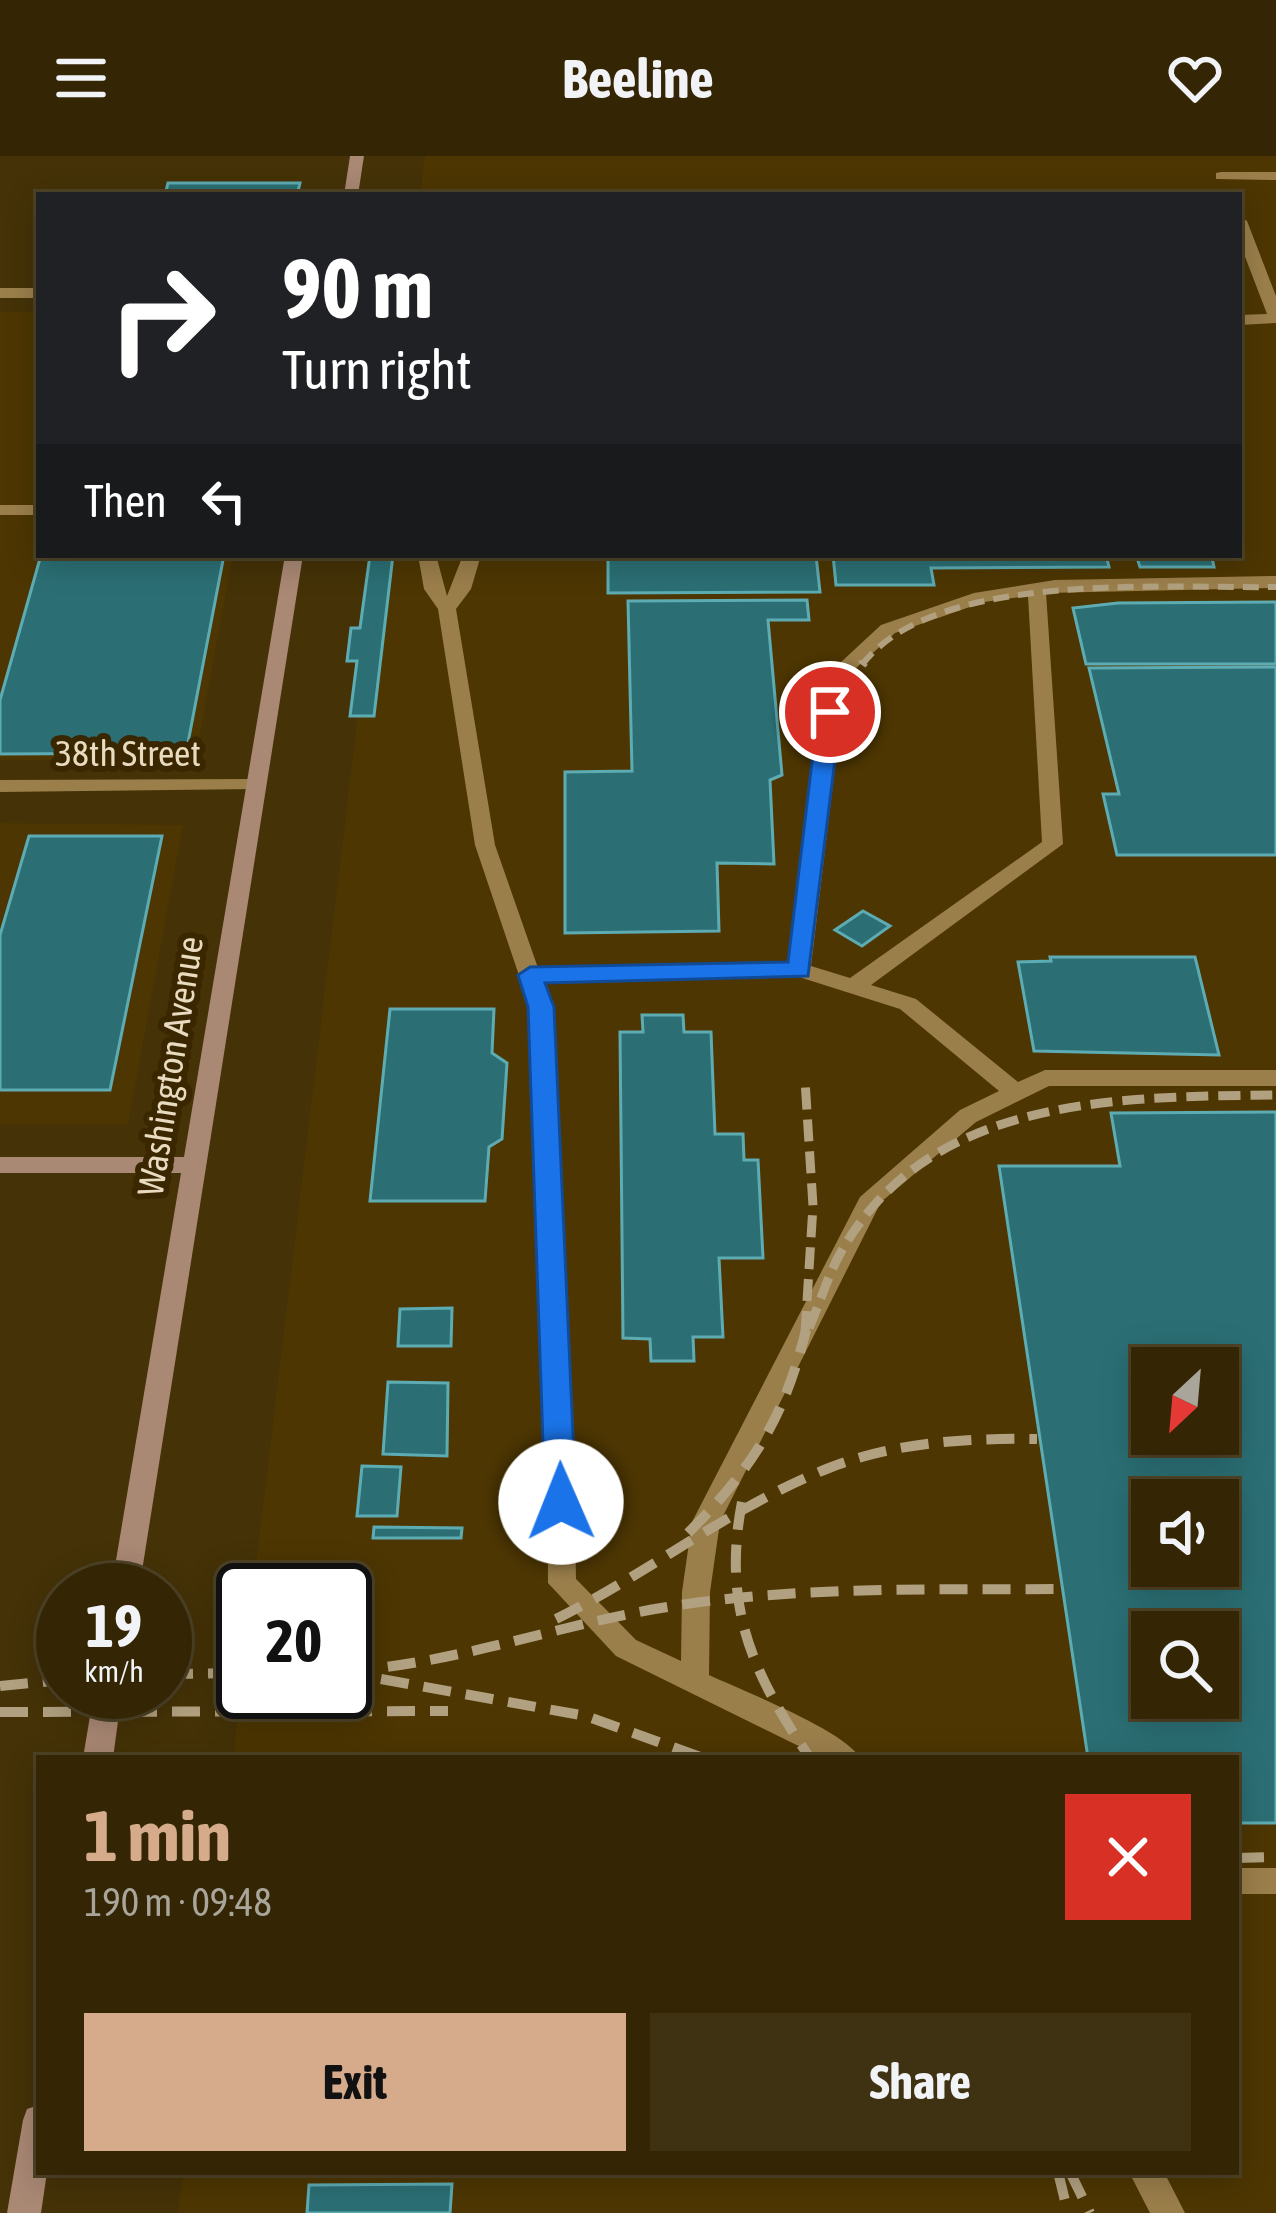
<!DOCTYPE html>
<html lang="en">
<head>
<meta charset="utf-8">
<style>
	body { margin:0; font-family:"Asap Condensed",sans-serif; background:#3f3213; color:#f1f3f6; height:100vh; display:flex; flex-direction:column; font-size:45px; white-space:nowrap }
	* { box-sizing:border-box; margin:0 }
	p { font-size:39px; color:#a9a59a }
	.icon { flex:none; width:66px; height:66px; fill:none; stroke:currentColor; stroke-width:2; stroke-linecap:round; stroke-linejoin:round }
	.map { position:relative; flex:1; overflow:hidden }
	.drawer { position:absolute; left:36px; top:1599px; width:1203px; height:420px; display:flex; flex-direction:column; background:#342605; border-radius:0px; box-shadow:0 6px 30px #0003,0 0 0 3px #4e4327 }
	.drawer>* { flex:none }
	.hud { position:absolute; left:36px; top:36px; width:1206px; height:366px; border-radius:0px; box-shadow:0 6px 30px #0003,0 0 0 3px #4e4327; background:#202124; color:#fff; overflow:hidden }
	.needle { width:78px; rotate:206deg }
	.buttons { position:absolute; left:1131px; top:1191px; display:grid; gap:24px }
	.buttons a { display:grid; place-items:center; width:108px; height:108px; border-radius:0px; background:#342605; box-shadow:0 6px 30px #0003,0 0 0 3px #4e4327; font-size:60px }
	.speed { position:absolute; left:36px; top:1407px; display:flex; gap:24px; font-size:60px; font-weight:700; text-align:center }
	.speed>* { display:grid; place-content:center; width:156px; height:156px; border-radius:50%; background:#342605; box-shadow:0 6px 30px #0003,0 0 0 3px #4e4327; line-height:1 }
	.speed small { font-size:30px; font-weight:400 }
	.speed .limit { border:6px solid #111; border-radius:18px; background:#fff; color:#111 }
	.pin { position:absolute; display:grid; place-items:center; width:102px; height:102px; color:#fff; margin:-51px; border:6px solid #fff; border-radius:50%; box-shadow:0 3px 12px #0007 }
	.me { position:absolute; width:132px; margin:-66px; rotate:359deg; stroke-linejoin:round; filter:drop-shadow(0 0 9px #0008) }
	.turn { display:flex; align-items:center; gap:42px; height:252px; padding:0 48px; font-size:54px }
	.turn .icon { width:156px; height:156px; stroke-width:2.5 }
	.turn b { display:block; font-size:84px; line-height:102px }
	.then { display:flex; align-items:center; height:114px; padding:0 48px; background:#0003; gap:24px; font-size:45px }
	.round { display:grid; place-items:center; flex:none; width:126px; height:126px; border-radius:0px; background:#3f3213 }
	.headline { display:flex; align-items:center; justify-content:space-between; height:204px; padding:0 48px }
	h1 { font-size:72px; font-weight:700; line-height:90px; color:#d6ab8b }
	.button { display:flex; gap:24px; margin-top:auto; padding:24px 48px }
	.button a { flex:1; height:138px; border-radius:0px; background:#d6ab8b; color:#111; font-size:48px; font-weight:700; line-height:138px; text-align:center }
	.button a+a { background:#3f3213; color:#f1f3f6 }
	header { display:flex; justify-content:space-between; align-items:center; height:156px; padding:0 48px; background:#342605; font-size:54px; font-weight:700 }
	.map>svg:first-child { display:block }
</style>
</head>
<body>
<header><svg class="icon" aria-label="menu" viewBox="0 0 24 24"><path d="M4 6h16M4 12h16M4 18h16"/></svg>Beeline<svg class="icon" aria-label="heart" viewBox="0 0 24 24"><path d="M12 20l-8-8c-3-5 5-10 8-4 3-6 11-1 8 4z"/></svg></header>
<div class="map">
<svg width="1276" height="2057" viewBox="0 0 1276 2057">
	<rect width="100%" height="100%" fill="#453207"/>
	<g fill="#4d3602" fill-rule="evenodd">
		<path d="M425 0H1276V2057H178L183 2016H1236V1602H233L243 1515V1536H345V1434H253L377 399H1239V39H420ZM1152 1212H1218V1278H1152ZM1152 1344H1218V1410H1152ZM1152 1476H1218V1542H1152Z"/>
		<polygon points="0,156 39,156 39,399 233,399 195,605 0,604"/>
		<polygon points="0,667 183,669 128,968 0,968"/>
	</g>
	<g fill="#2b6f74" stroke="#5eacb3" stroke-width="3" fill-rule="evenodd">
		<polygon points="168,27 300,27 297,39 165,39"/>
		<polygon points="41,399 224,399 186,597 0,598 0,544"/>
		<polygon points="370,399 393,399 374,560 350,560 357,505 347,505 351,472 360,472"/>
		<polygon points="570,399 816,399 820,436 608,437 608,400"/>
		<polygon points="833,399 1106,399 1109,411 931,412 934,429 836,429"/>
		<polygon points="1137,402 1212,402 1214,411 1140,411"/>
		<polygon points="807,444 809,464 768,464 782,619 770,624 774,708 717,707 719,775 565,777 565,616 632,615 628,445"/>
		<polygon points="1276,446 1276,508 1086,508 1073,452 1118,447"/>
		<polygon points="1276,511 1276,699 1117,699 1103,638 1119,638 1089,512"/>
		<polygon points="29,680 162,680 110,934 0,934 0,779"/>
		<polygon points="863,755 890,770 862,790 835,774"/>
		<polygon points="1050,801 1195,801 1219,899 1034,895 1018,806 1051,805"/>
		<polygon points="390,853 494,853 492,897 507,907 502,983 489,991 485,1045 370,1045"/>
		<polygon points="642,859 683,859 684,876 711,876 715,978 743,978 744,1004 758,1004 763,1102 719,1102 723,1181 693,1181 694,1205 651,1205 650,1183 623,1182 620,876 643,876"/>
		<path d="M1276 956V1667H1236V1602H1088L999 1010H1120L1111 957ZM1152 1212H1218V1278H1152ZM1152 1344H1218V1410H1152ZM1152 1476H1218V1542H1152Z"/>
		<polygon points="452,1152 451,1190 398,1190 400,1153"/>
		<polygon points="388,1226 448,1227 447,1300 383,1298"/>
		<polygon points="362,1310 401,1311 397,1360 357,1360"/>
		<polygon points="374,1371 462,1372 461,1382 373,1382"/>
		<polygon points="452,2028 450,2057 307,2057 309,2029"/>
	</g>
	<g fill="none" stroke-linecap="round" stroke-linejoin="round">
		<g fill="#9b7f4b" fill-rule="evenodd">
			<polygon points="1221,16 1276,16 1276,24 1216,23 1216,17"/>
			<polygon points="1239,60 1247,65 1276,140 1276,167 1239,169 1239,159 1267,158 1239,85"/>
			<path d="M418 399H436L447 440 463 399H481L471 433 456 453 495 689 538 812 790 807 827 519 881 469 974 437 1055 424 1276 420V432L1046 437 1063 688 871 829 916 843 1018 926 1045 914H1276V930H1049L976 966 881 1046 720 1366 710 1436 709 1519C741 1534 846 1575 860 1602H823L616 1500 548 1427 547 1264 530 852 475 689 438 453 424 433ZM1028 440 1042 686 850 822 811 810 846 521 895 477 984 446ZM799 821 900 853 999 935 960 954 860 1041 692 1366 682 1436 681 1505 636 1484 576 1423 573 1264 552 852 543 826Z"/>
			<rect x="1236" y="1712" width="40" height="26"/>
			<polygon points="1129,2016 1164,2016 1185,2057 1150,2057"/>
		</g>
		<g fill="#9b7f4b" fill-rule="evenodd">
			<rect x="0" y="132" width="39" height="10"/>
			<rect x="0" y="349" width="39" height="10"/>
			<polygon points="256,623 266,629 263,633 0,636 0,624"/>
		</g>
		<g fill="#a98874" fill-rule="evenodd">
			<polygon points="350,0 364,0 358,39 344,39"/>
			<polygon points="285,399 303,399 139,1434 111,1434 181,1017 0,1017 0,1001 184,1001"/>
			<polygon points="94,1536 122,1536 113,1602 83,1602"/>
			<polygon points="39,1949 39,2016 47,2016 41,2057 7,2057 23,1964 27,1953"/>
		</g>
		<path stroke="#b1a180" stroke-width="6" stroke-dasharray="16 9" stroke-linecap="butt" d="M862 509C935 413 1167 433 1276 431"/>
		<g stroke="#b1a180" stroke-width="9" stroke-dasharray="22 10" stroke-linecap="butt">
			<polyline points="810,657 830,555 864,506"/>
			<path d="M809 1172C820 1147 828 1119 841 1096 929 939 1119 941 1276 939"/>
			<polyline points="805,1177 813,1050 805,924"/>
		</g>
		<g stroke="#b1a180" stroke-width="10" stroke-dasharray="28 15" stroke-linecap="butt">
			<path d="M742 1346C722 1450 752 1517 810 1602"/>
			<path d="M688 1377C752 1313 784 1263 806 1174"/>
			<path d="M556 1463C649 1417 732 1350 829 1312 895 1286 967 1282 1037 1283"/>
			<path d="M345 1515C454 1508 554 1470 661 1452 791 1430 924 1434 1056 1433"/>
			<polyline points="165,1518 243,1517"/>
			<polyline points="381,1523 586,1560 703,1602"/>
			<polyline points="0,1530 63,1524"/>
			<polyline points="0,1556 448,1555"/>
			<polyline points="1236,1702 1276,1701"/>
			<polyline points="1058,2016 1068,2057"/>
			<polyline points="1070,2016 1090,2057"/>
		</g>
	</g>
	<polygon fill="#1a73e8" stroke="#114b97" stroke-width="3" points="830,549 841,556 808,820 545,827 554,851 576,1346 572,1354 550,1354 545,1346 528,851 518,819 530,811 788,806 818,556"/>
	<g text-anchor="middle" dominant-baseline="central" stroke-width="12" stroke-linejoin="round" paint-order="stroke">
		<g font-size="36" fill="#e9dbc0" stroke="#3a2700">
			<text x="128" y="597">38th Street</text>
			<text transform="translate(170 910) rotate(-81)">Washington Avenue</text>
		</g>
	</g>
</svg>
<div class="buttons">
<a><svg class="needle" viewBox="-14 -14 28 28"><path d="M0-13l5 13h-10z" fill="#e53935"/><path d="M0 13l5-13h-10z" fill="#a9a59a"/></svg></a>
<a><svg class="icon" aria-label="sound" viewBox="0 0 24 24"><path d="M4 9h4l5-4v14l-5-4H4zM17 9q2 3 0 6"/></svg></a>
<a><svg class="icon" aria-label="search" viewBox="0 0 24 24"><circle cx="10" cy="10" r="6"/><path d="M15 15l6 6"/></svg></a>
</div>
<div class="speed"><div>19<small>km/h</small></div><div class="limit">20</div></div>
<div class="pin" style="left:830px;top:556px;background:#d93025"><svg class="icon" aria-label="arrive" viewBox="0 0 24 24"><path d="M6 21V4h12l-3 4 3 4H6"/></svg></div>
<svg class="me" style="left:561px;top:1346px" viewBox="-20 -20 40 40"><circle r="19" fill="#fff"/><path d="M0-13L10 11 0 6-10 11z" fill="#1a73e8"/></svg>
<div class="hud">
<div class="turn"><svg class="icon" aria-label="right" viewBox="0 0 24 24"><path d="M7 20v-9h11M14 6l5 5-5 5"/></svg><div><b>90 m</b>Turn right</div></div>
<div class="then">Then<svg class="icon" aria-label="left" viewBox="0 0 24 24"><path d="M17 20v-9H6M10 6l-5 5 5 5"/></svg></div>
</div>
<section class="drawer">
<div class="headline"><div><h1>1 min</h1><p>190 m · 09:48</p></div><a class="round" style="background:#d93025;color:#fff"><svg class="icon" aria-label="close" viewBox="0 0 24 24"><path d="M6 6l12 12M18 6L6 18"/></svg></a></div>
<div class="button"><a>Exit</a><a>Share</a></div>
</section>
</div>
</body>
</html>
